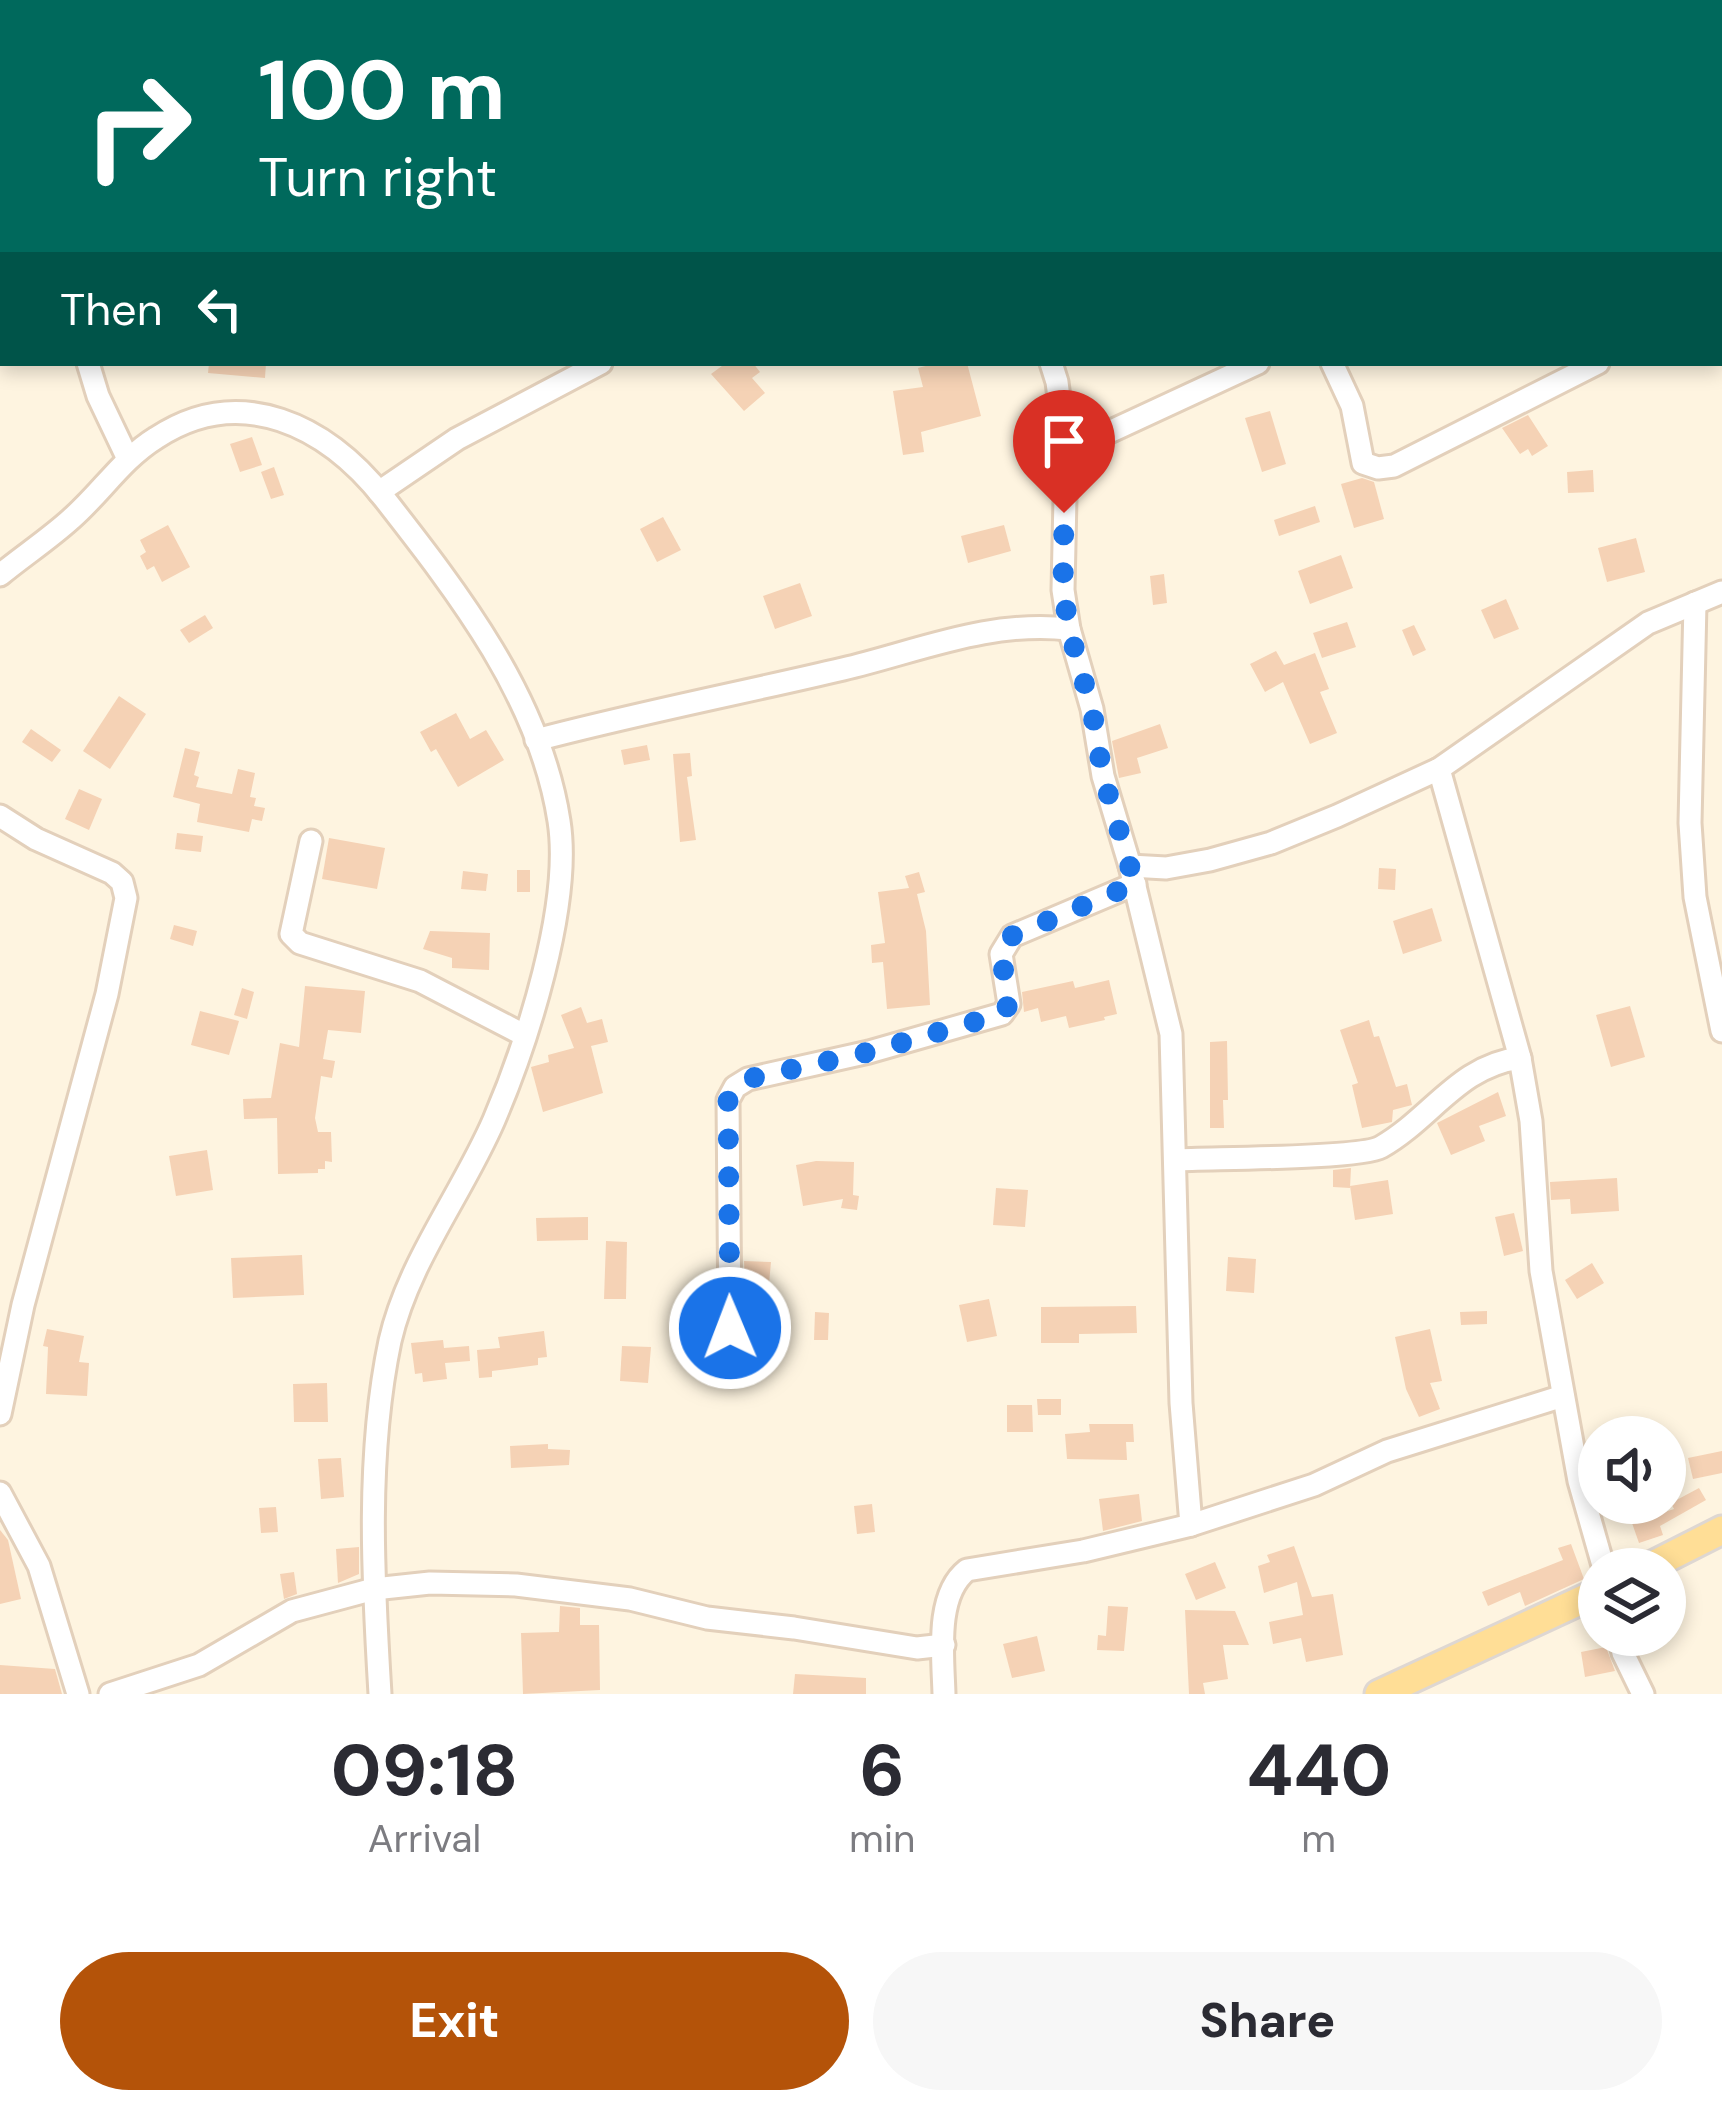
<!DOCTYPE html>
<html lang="en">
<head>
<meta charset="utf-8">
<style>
	body { margin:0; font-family:"DM Sans",sans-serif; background:#f7f7f7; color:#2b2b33; height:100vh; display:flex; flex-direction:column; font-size:45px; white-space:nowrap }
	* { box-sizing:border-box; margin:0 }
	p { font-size:39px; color:#7c7c81 }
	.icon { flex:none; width:66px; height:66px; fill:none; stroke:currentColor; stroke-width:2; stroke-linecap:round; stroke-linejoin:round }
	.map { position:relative; height:1694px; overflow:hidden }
	.sheet { display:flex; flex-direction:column; background:#fff; flex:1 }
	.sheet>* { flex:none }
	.banner { position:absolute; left:0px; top:0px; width:1722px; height:366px; box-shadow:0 6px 18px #0003; background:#00695c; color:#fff; overflow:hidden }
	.tools { position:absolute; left:1578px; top:1416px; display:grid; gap:24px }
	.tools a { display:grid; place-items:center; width:108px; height:108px; border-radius:50%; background:#fff; box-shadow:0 6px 18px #0003; font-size:60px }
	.pin { position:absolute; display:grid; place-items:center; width:102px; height:102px; color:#fff; margin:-123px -51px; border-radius:50% 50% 50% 0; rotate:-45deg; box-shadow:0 0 12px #0007 }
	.pin .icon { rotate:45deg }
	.me { position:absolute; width:132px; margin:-66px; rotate:359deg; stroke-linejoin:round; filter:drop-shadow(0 0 9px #0008) }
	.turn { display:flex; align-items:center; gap:42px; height:252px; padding:0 60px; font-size:54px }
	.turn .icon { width:156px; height:156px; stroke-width:2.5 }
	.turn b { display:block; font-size:84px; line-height:102px }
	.then { display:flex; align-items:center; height:114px; padding:0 60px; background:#0003; gap:24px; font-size:45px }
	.eta { display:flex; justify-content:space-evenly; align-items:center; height:204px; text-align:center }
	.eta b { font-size:72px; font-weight:800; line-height:84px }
	.button { display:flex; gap:24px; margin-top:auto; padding:24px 60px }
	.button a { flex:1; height:138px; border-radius:72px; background:#b45309; color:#fff; font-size:48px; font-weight:800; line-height:138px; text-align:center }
	.button a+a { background:#f7f7f7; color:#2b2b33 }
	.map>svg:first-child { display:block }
</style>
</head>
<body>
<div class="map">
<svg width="1722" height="1694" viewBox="0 0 1722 1694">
	<rect width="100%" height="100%" fill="#fef4e0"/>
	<g fill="#f5d2b5">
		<polygon points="209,363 266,363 265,378 208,373"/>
		<polygon points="726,363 753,363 760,372 752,378 765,393 744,411 711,374"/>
		<polygon points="937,363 947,366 967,363 981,416 921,432 924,452 903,455 893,391 923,387 918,368"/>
		<polygon points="1270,411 1286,464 1262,472 1245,418"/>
		<polygon points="1528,415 1548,446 1532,456 1528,449 1520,454 1502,428"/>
		<polygon points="252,437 262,465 240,472 230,444"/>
		<polygon points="274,467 284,495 271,499 261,472"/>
		<polygon points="1593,470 1594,492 1568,493 1567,472"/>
		<polygon points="1362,478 1374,482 1384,519 1354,528 1341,484"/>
		<polygon points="1315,506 1320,522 1279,536 1274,520"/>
		<polygon points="663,517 681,550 657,562 640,529"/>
		<polygon points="168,525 190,567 162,582 154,566 147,570 140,556 146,552 140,540"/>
		<polygon points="1004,525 1011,551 968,563 961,536"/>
		<polygon points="1636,538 1645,572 1607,582 1598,548"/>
		<polygon points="1341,555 1353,588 1310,604 1298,571"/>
		<polygon points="1164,574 1167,603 1153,605 1150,576"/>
		<polygon points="800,583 812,616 775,629 763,596"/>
		<polygon points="1506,599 1519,629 1494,639 1481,610"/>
		<polygon points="205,615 213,628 189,643 180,630"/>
		<polygon points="1347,622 1356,647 1322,658 1313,633"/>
		<polygon points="1414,625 1426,650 1413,656 1402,630"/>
		<polygon points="1276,651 1284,665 1315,653 1329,689 1320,692 1337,733 1310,744 1283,682 1265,692 1250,664"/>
		<polygon points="119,696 146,714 110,769 83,751"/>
		<polygon points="456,713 470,739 486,730 504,760 458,787 436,749 431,752 420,732"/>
		<polygon points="1160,724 1168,748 1137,758 1141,773 1119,778 1112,741"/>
		<polygon points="31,729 61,750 52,762 22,742"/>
		<polygon points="647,745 650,760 624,765 621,750"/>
		<polygon points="185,748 200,752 194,775 199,777 196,787 232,794 238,769 255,773 250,797 256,798 254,806 265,808 262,821 252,819 249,832 197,822 200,804 173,797"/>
		<polygon points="690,753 692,776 687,777 696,840 680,842 673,754"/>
		<polygon points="79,789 102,799 89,830 65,819"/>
		<polygon points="177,833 203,836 201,852 175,849"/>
		<polygon points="329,838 385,848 377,889 322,879"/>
		<polygon points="1379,868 1396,869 1395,890 1378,889"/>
		<rect x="517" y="870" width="13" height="22"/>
		<polygon points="463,871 488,874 486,891 461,889"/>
		<polygon points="919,872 925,892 917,894 926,931 930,1005 887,1009 883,962 872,963 871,945 885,943 878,892 909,888 905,876"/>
		<polygon points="1432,908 1442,941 1403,954 1393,921"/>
		<polygon points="174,925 197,931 193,946 170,939"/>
		<polygon points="430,931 490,933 489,970 452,968 452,958 423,949"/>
		<polygon points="1109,980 1117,1014 1104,1017 1105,1020 1069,1028 1066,1016 1041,1022 1038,1008 1024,1012 1022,992 1073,981 1075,988"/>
		<polygon points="305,986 365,991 361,1033 328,1030 323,1059 335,1061 332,1078 321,1076 315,1118 318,1132 331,1132 332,1162 325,1161 325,1169 318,1169 318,1173 278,1174 277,1118 244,1119 243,1099 271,1098 280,1043 299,1047"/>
		<polygon points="242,988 254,992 247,1019 234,1015"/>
		<polygon points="1630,1006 1645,1057 1611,1067 1596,1015"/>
		<polygon points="581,1007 587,1023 602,1019 608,1042 591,1046 603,1093 543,1112 531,1067 549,1062 548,1055 574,1048 561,1015"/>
		<polygon points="200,1011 239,1021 229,1055 191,1045"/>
		<polygon points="1369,1020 1374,1037 1379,1036 1396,1087 1407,1084 1412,1105 1393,1110 1392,1122 1362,1128 1352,1085 1358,1083 1340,1030"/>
		<polygon points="1227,1041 1228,1100 1223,1100 1224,1128 1210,1128 1210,1042"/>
		<polygon points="1498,1092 1506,1116 1479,1126 1485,1141 1451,1155 1437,1123"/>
		<polygon points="207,1150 213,1190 176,1196 169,1156"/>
		<polygon points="816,1161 854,1162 853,1195 859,1196 857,1210 841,1208 843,1199 803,1206 796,1165"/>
		<polygon points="1351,1168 1350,1188 1333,1187 1333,1170"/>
		<polygon points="1617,1178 1619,1211 1571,1214 1570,1199 1551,1200 1550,1182"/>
		<polygon points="1388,1180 1393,1214 1355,1220 1350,1186"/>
		<polygon points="996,1188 1028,1190 1025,1227 993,1225"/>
		<polygon points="1514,1213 1523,1251 1504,1256 1495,1217"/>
		<polygon points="588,1217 588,1240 537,1241 536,1218"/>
		<polygon points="606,1241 627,1242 626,1299 604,1299"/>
		<polygon points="302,1255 304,1295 233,1298 231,1258"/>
		<polygon points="1228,1257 1256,1259 1254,1293 1226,1291"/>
		<polygon points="744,1261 771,1262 769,1284 745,1282"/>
		<polygon points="1592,1263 1604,1283 1577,1299 1565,1280"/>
		<polygon points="989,1299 997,1336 967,1342 959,1305"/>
		<polygon points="1136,1306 1137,1333 1079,1334 1079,1343 1041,1343 1041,1307"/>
		<polygon points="745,1311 768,1312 766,1355 740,1353"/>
		<polygon points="1487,1311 1487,1324 1461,1325 1460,1312"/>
		<polygon points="815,1312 829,1313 828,1340 814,1340"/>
		<polygon points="47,1329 84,1336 79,1362 89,1363 87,1396 46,1394 48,1347 43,1346"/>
		<polygon points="1430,1329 1442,1381 1430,1383 1440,1409 1419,1417 1406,1389 1395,1337"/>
		<polygon points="544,1331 547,1357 538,1358 538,1365 492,1371 492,1377 479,1378 477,1350 500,1348 498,1337"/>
		<polygon points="443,1340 444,1348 469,1346 470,1361 445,1363 447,1379 423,1382 422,1373 415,1374 411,1343"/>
		<polygon points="622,1346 651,1347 648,1383 620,1381"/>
		<polygon points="732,1352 734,1373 702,1375 700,1355"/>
		<polygon points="327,1383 328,1422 294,1422 293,1384"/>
		<polygon points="1037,1399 1061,1399 1061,1415 1038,1415"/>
		<polygon points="1007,1405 1032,1405 1033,1432 1007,1432"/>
		<polygon points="1089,1424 1133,1424 1134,1442 1126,1442 1127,1460 1067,1459 1065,1434 1090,1432"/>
		<polygon points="548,1444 548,1449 570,1450 569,1465 511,1468 510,1446"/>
		<polygon points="1722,1451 1722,1473 1693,1479 1688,1458"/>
		<polygon points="341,1458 344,1497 321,1499 318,1459"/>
		<polygon points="1699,1488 1706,1500 1660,1526 1663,1535 1639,1543 1632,1523 1674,1509 1671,1503"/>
		<polygon points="1139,1494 1142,1521 1103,1531 1099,1499"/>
		<polygon points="872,1504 875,1532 857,1534 854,1506"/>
		<polygon points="276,1507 278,1532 261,1533 259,1508"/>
		<polygon points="0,1530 8,1540 21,1599 0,1604"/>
		<polygon points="1571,1544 1584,1579 1525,1606 1520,1592 1488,1606 1482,1592 1563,1560 1558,1548"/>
		<polygon points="1294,1546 1312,1597 1333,1594 1343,1655 1306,1662 1301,1638 1273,1644 1269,1622 1303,1615 1297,1582 1264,1593 1258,1566 1270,1562 1267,1555"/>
		<polygon points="359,1547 359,1574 338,1583 336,1549"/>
		<polygon points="1215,1562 1226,1588 1196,1600 1185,1574"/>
		<polygon points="294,1572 297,1594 284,1599 280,1574"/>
		<polygon points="560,1606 580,1608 580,1625 599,1625 600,1690 523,1694 521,1633 559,1632"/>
		<polygon points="1108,1606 1128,1607 1124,1651 1097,1650 1098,1635 1106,1636"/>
		<polygon points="1185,1610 1235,1611 1249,1645 1223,1645 1228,1679 1203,1683 1205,1694 1189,1694"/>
		<polygon points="1037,1636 1045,1671 1012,1678 1003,1644"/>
		<polygon points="1606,1647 1615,1671 1585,1677 1581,1652"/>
		<polygon points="0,1665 55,1669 62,1694 0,1694"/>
		<polygon points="795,1674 866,1678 866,1694 793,1694"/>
	</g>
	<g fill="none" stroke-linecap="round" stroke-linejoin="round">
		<g stroke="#e3d0bb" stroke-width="27">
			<g id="minor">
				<polyline points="757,0 759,3"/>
				<polyline points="1567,0 1567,3"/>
				<polyline points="191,3 194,0"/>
				<polyline points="1215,3 1218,0"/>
				<polyline points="0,153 3,152"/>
				<polyline points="0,183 3,188"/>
				<polyline points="88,363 98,396 128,459"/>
				<polyline points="1332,363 1352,406 1363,463 1378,468 1394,466 1598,363"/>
				<polyline points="1066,452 1258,363"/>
				<polyline points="379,492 457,439 601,363"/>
				<path d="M0 575C23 556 49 539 71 519 101 493 122 459 156 438 241 382 327 426 384 498 459 594 540 698 559 821 572 904 527 1043 494 1120 462 1194 408 1262 390 1341 366 1455 373 1579 380 1694"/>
				<polyline points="1695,603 1690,823 1695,897 1722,1031"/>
				<path d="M536 740C638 713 741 693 843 669 919 651 989 620 1069 629"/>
				<polyline points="1439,769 1520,1058 1531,1121 1541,1271 1579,1481 1604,1569"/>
				<polyline points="0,816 36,839 112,873 122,882 126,898 107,994 23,1305 0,1414"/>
				<polyline points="311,841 291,934 300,943 420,981 524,1035"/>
				<polyline points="1130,866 1166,868 1210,860 1271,843 1337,816 1439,769 1648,623 1722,592"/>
				<path d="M1176 1160C1212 1158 1359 1159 1381 1147 1432 1118 1458 1066 1520 1058"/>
				<polyline points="730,1328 728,1100 735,1087 748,1079 869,1052 1002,1014 1009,1004 1001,954 1012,936 1135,884"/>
				<polyline points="0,1493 39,1566 78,1694"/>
				<polyline points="1191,1525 1314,1485 1387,1451 1563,1396"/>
				<polyline points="1619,1635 1623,1653 1643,1694"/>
				<polyline points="110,1694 199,1665 292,1611 374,1589 430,1583 516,1585 630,1599 707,1618 794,1628 917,1648 944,1645"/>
				<path d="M944 1694C943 1656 935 1595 967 1570L1083 1551 1191 1525 1181 1403 1171 1034 1130 866 1103 776 1092 709 1069 629 1063 590 1066 452 1057 382 1051 363"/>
			</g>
		</g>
		<g stroke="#ded7d2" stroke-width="33">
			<g id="major">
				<polyline points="1645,1569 1722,1530"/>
				<polyline points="1379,1694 1599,1592"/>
			</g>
		</g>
		<use href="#minor" stroke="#fff" stroke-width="21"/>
		<use href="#major" stroke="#ffde96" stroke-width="27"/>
	</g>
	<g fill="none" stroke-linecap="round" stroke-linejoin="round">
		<polyline stroke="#1a73e8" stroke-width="21" stroke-dasharray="0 37.8" points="730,1328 728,1100 735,1087 748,1079 869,1052 1002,1014 1009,1004 1001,954 1012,936 1135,884 1103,776 1092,710 1069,629 1063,590 1064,513"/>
	</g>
</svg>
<div class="tools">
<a><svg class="icon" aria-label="sound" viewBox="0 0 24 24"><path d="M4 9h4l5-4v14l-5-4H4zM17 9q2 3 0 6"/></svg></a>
<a><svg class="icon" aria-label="layers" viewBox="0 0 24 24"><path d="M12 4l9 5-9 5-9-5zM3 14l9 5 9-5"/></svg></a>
</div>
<div class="pin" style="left:1064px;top:513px;background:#d93025"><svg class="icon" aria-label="arrive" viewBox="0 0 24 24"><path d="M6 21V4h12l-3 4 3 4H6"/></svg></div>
<svg class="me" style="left:730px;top:1328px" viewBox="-20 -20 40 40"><circle r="17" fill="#1a73e8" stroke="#fff" stroke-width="3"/><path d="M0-11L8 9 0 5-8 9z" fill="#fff"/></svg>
<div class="banner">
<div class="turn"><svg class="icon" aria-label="right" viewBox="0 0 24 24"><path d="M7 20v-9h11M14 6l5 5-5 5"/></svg><div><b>100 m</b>Turn right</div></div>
<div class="then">Then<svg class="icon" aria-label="left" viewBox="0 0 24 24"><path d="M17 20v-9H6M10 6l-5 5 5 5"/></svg></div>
</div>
</div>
<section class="sheet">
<div class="eta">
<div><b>09:18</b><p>Arrival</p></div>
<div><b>6</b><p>min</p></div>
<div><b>440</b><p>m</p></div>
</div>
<div class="button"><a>Exit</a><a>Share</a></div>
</section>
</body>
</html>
